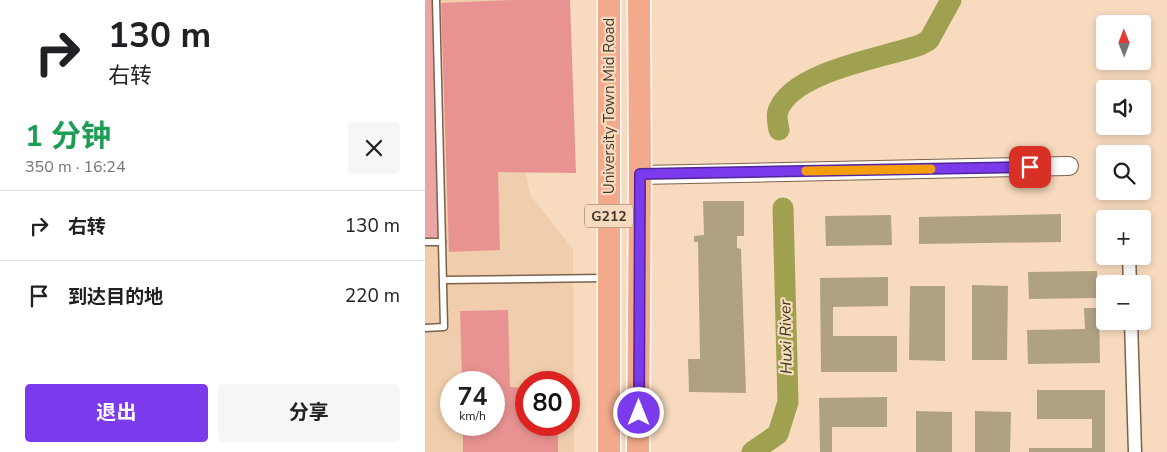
<!DOCTYPE html>
<html lang="zh">
<head>
<meta charset="utf-8">
<style>
	body { margin:0; font-family:"Nunito Sans","Noto Sans SC",sans-serif; background:#f6f6f6; color:#202124; height:100vh; display:flex; flex-direction:column; font-size:19px; white-space:nowrap }
	* { box-sizing:border-box; margin:0 }
	p { font-size:16px; color:#757577 }
	.icon { flex:none; width:28px; height:28px; fill:none; stroke:currentColor; stroke-width:2; stroke-linecap:round; stroke-linejoin:round }
	.map { position:relative; flex:1; overflow:hidden }
	.details { display:flex; flex-direction:column; background:#fff; width:425px }
	.details>* { flex:none }
	.guide { background:#fff; color:#202124; overflow:hidden }
	.needle { width:32px; rotate:359deg }
	.tools { position:absolute; left:671px; top:15px; display:grid; gap:10px }
	.tools a { display:grid; place-items:center; width:55px; height:55px; border-radius:5px; background:#fff; box-shadow:0 2px 8px #0003; font-size:25px }
	.speed { position:absolute; left:15px; top:371px; display:flex; gap:10px; font-size:25px; font-weight:700; text-align:center }
	.speed>* { display:grid; place-content:center; width:65px; height:65px; border-radius:50%; background:#fff; box-shadow:0 2px 8px #0003; line-height:1 }
	.speed small { font-size:12px; font-weight:400 }
	.speed .limit { border:8px solid #d22; background:#fff; color:#111 }
	.pin { position:absolute; display:grid; place-items:center; width:42px; height:42px; color:#fff; margin:-21px; border-radius:10px; box-shadow:0 2px 8px #0006 }
	.me { position:absolute; width:55px; margin:-28px; rotate:0deg; stroke-linejoin:round; filter:drop-shadow(0 0 4px #0008) }
	.turn { display:flex; align-items:center; gap:18px; height:105px; padding:0 25px; font-size:22px }
	.turn .icon { width:65px; height:65px; stroke-width:2.5 }
	.turn b { display:block; font-size:35px; line-height:42px }
	.round { display:grid; place-items:center; flex:none; width:52px; height:52px; border-radius:5px; background:#f6f6f6 }
	.headline { display:flex; align-items:center; justify-content:space-between; height:85px; padding:0 25px }
	h1 { font-size:30px; font-weight:700; line-height:38px; color:#1e9e55 }
	.button { display:flex; gap:10px; margin-top:auto; padding:10px 25px }
	.button a { flex:1; height:58px; border-radius:5px; background:#7c3aed; color:#fff; font-size:20px; font-weight:700; line-height:58px; text-align:center }
	.button a+a { background:#f6f6f6; color:#202124 }
	ul { padding:0; list-style:none }
	li { display:flex; align-items:center; gap:15px; height:70px; padding:0 25px; border-top:1px solid #e0e0e0 }
	li div { flex:1 }
	li b { display:block; font-size:19px }
	li em { font-style:normal }
	main { display:flex; flex:1; min-height:0 }
	.map>svg:first-child { display:block }
</style>
</head>
<body>
<main>
<section class="details">
<div class="guide">
<div class="turn"><svg class="icon" aria-label="right" viewBox="0 0 24 24"><path d="M7 20v-9h11M14 6l5 5-5 5"/></svg><div><b>130 m</b>右转</div></div>
</div>
<div class="headline"><div><h1>1 分钟</h1><p>350 m · 16:24</p></div><a class="round"><svg class="icon" aria-label="close" viewBox="0 0 24 24"><path d="M6 6l12 12M18 6L6 18"/></svg></a></div>
<ul>
<li><svg class="icon" aria-label="right" viewBox="0 0 24 24"><path d="M7 20v-9h11M14 6l5 5-5 5"/></svg><div><b>右转</b></div><em>130 m</em></li>
<li><svg class="icon" aria-label="arrive" viewBox="0 0 24 24"><path d="M6 21V4h12l-3 4 3 4H6"/></svg><div><b>到达目的地</b></div><em>220 m</em></li>
</ul>
<div class="button"><a>退出</a><a>分享</a></div>
</section>
<div class="map">
<svg width="742" height="452" viewBox="0 0 742 452">
	<rect width="100%" height="100%" fill="#f8dbbf"/>
	<path fill="#f0cead" fill-rule="evenodd" d="M0 0H122L84 84 105 195 148 249 149 452H0ZM26 382H69V425H26ZM101 382H144V425H101Z"/>
	<polygon fill="#eaa6a4" points="0,0 11,0 17,242 0,242"/>
	<g fill="#e89392">
		<polygon points="87,0 145,0 151,173 73,172 75,250 24,252 16,3"/>
		<polygon points="83,310 85,387 101,388 101,425 133,425 133,452 38,452 38,425 69,425 69,382 37,382 35,311"/>
	</g>
	<g fill="none" stroke-linecap="round" stroke-linejoin="round">
		<g stroke="#9fa151" stroke-width="21">
			<path d="M354 130C353 124 351 116 353 111 367 71 458 58 495 45L504 40 526 0"/>
			<polyline points="327,452 353,434 363,402 358,208"/>
		</g>
	</g>
	<g fill="#b0a281">
		<polygon points="278,201 319,201 319,236 312,236 312,248 316,249 321,393 264,392 263,359 275,359 273,242 269,242 269,236 279,235"/>
		<polygon points="636,214 636,242 494,244 494,217"/>
		<polygon points="466,215 467,245 401,246 400,216"/>
		<polygon points="672,271 673,298 604,299 603,272"/>
		<polygon points="463,277 463,306 408,307 408,336 472,336 472,372 396,372 395,278"/>
		<polygon points="547,285 583,286 582,360 547,360"/>
		<polygon points="485,286 520,286 520,361 484,360"/>
		<polygon points="659,308 674,308 675,363 603,364 602,330 660,329"/>
		<polygon points="612,390 680,390 680,452 604,452 604,448 667,448 667,419 612,419"/>
		<polygon points="462,397 462,427 407,427 407,452 395,452 394,398"/>
		<polygon points="491,411 527,412 527,452 491,452"/>
		<polygon points="550,411 586,412 585,452 550,452"/>
	</g>
	<g fill="none" stroke-linecap="round" stroke-linejoin="round">
		<g stroke="#7c624a" stroke-width="9">
			<g id="lane">
				<polyline points="11,0 17,242"/>
				<polyline points="0,242 17,242 19,327 0,328"/>
				<polyline points="19,280 180,278"/>
			</g>
		</g>
		<g stroke="#7c624a" stroke-width="15">
			<g id="street">
				<polyline points="704,256 705,284"/>
				<polyline points="706,321 710,452"/>
			</g>
		</g>
		<g stroke="#7c624a" stroke-width="20">
			<polyline id="secondary" points="215,175 644,166"/>
		</g>
		<g stroke="#fff" stroke-width="25">
			<g id="highway">
				<polyline points="184,0 184,452"/>
				<polyline points="213,452 215,175 214,0"/>
			</g>
		</g>
		<use href="#lane" stroke="#fff" stroke-width="6"/>
		<use href="#street" stroke="#fff" stroke-width="12"/>
		<use href="#secondary" stroke="#fff" stroke-width="18"/>
		<use href="#highway" stroke="#f3aa8c" stroke-width="22"/>
	</g>
	<g fill="none" stroke-linecap="round" stroke-linejoin="round">
		<g stroke="#51269a" stroke-width="12">
			<polyline id="route" points="214,413 215,174 605,167"/>
		</g>
		<use href="#route" stroke="#7c3aed" stroke-width="9"/>
		<polyline stroke="#f59e0b" stroke-width="9" points="381,171 506,169"/>
	</g>
	<g text-anchor="middle" dominant-baseline="central" stroke-width="4.5" stroke-linejoin="round" paint-order="stroke">
		<rect fill="#f8dbbf" stroke="#796857" stroke-width="1" x="160" y="204.5" width="48" height="23" rx="4"/>
		<g font-size="14" font-weight="bold" fill="#42362b">
			<text x="184" y="216">G212</text>
		</g>
		<g font-size="15" fill="#42362b" stroke="#f8dbbf">
			<text transform="translate(184 106) rotate(-90)">University Town Mid Road</text>
		</g>
		<g font-size="16" font-style="italic" fill="#393a17" stroke="#f8dbbf">
			<text transform="translate(361 337) rotate(-91)">Huxi River</text>
		</g>
	</g>
</svg>
<div class="tools">
<a><svg class="needle" viewBox="-14 -14 28 28"><path d="M0-13l5 13h-10z" fill="#e53935"/><path d="M0 13l5-13h-10z" fill="#757577"/></svg></a>
<a><svg class="icon" aria-label="sound" viewBox="0 0 24 24"><path d="M4 9h4l5-4v14l-5-4H4zM17 9q2 3 0 6"/></svg></a>
<a><svg class="icon" aria-label="search" viewBox="0 0 24 24"><circle cx="10" cy="10" r="6"/><path d="M15 15l6 6"/></svg></a>
<a>+</a>
<a>−</a>
</div>
<div class="speed"><div>74<small>km/h</small></div><div class="limit">80</div></div>
<div class="pin" style="left:605px;top:167px;background:#d93025"><svg class="icon" aria-label="arrive" viewBox="0 0 24 24"><path d="M6 21V4h12l-3 4 3 4H6"/></svg></div>
<svg class="me" style="left:214px;top:413px" viewBox="-20 -20 40 40"><circle r="17" fill="#7c3aed" stroke="#fff" stroke-width="3"/><path d="M0-11L8 9 0 5-8 9z" fill="#fff"/></svg>
</div>
</main>
</body>
</html>
